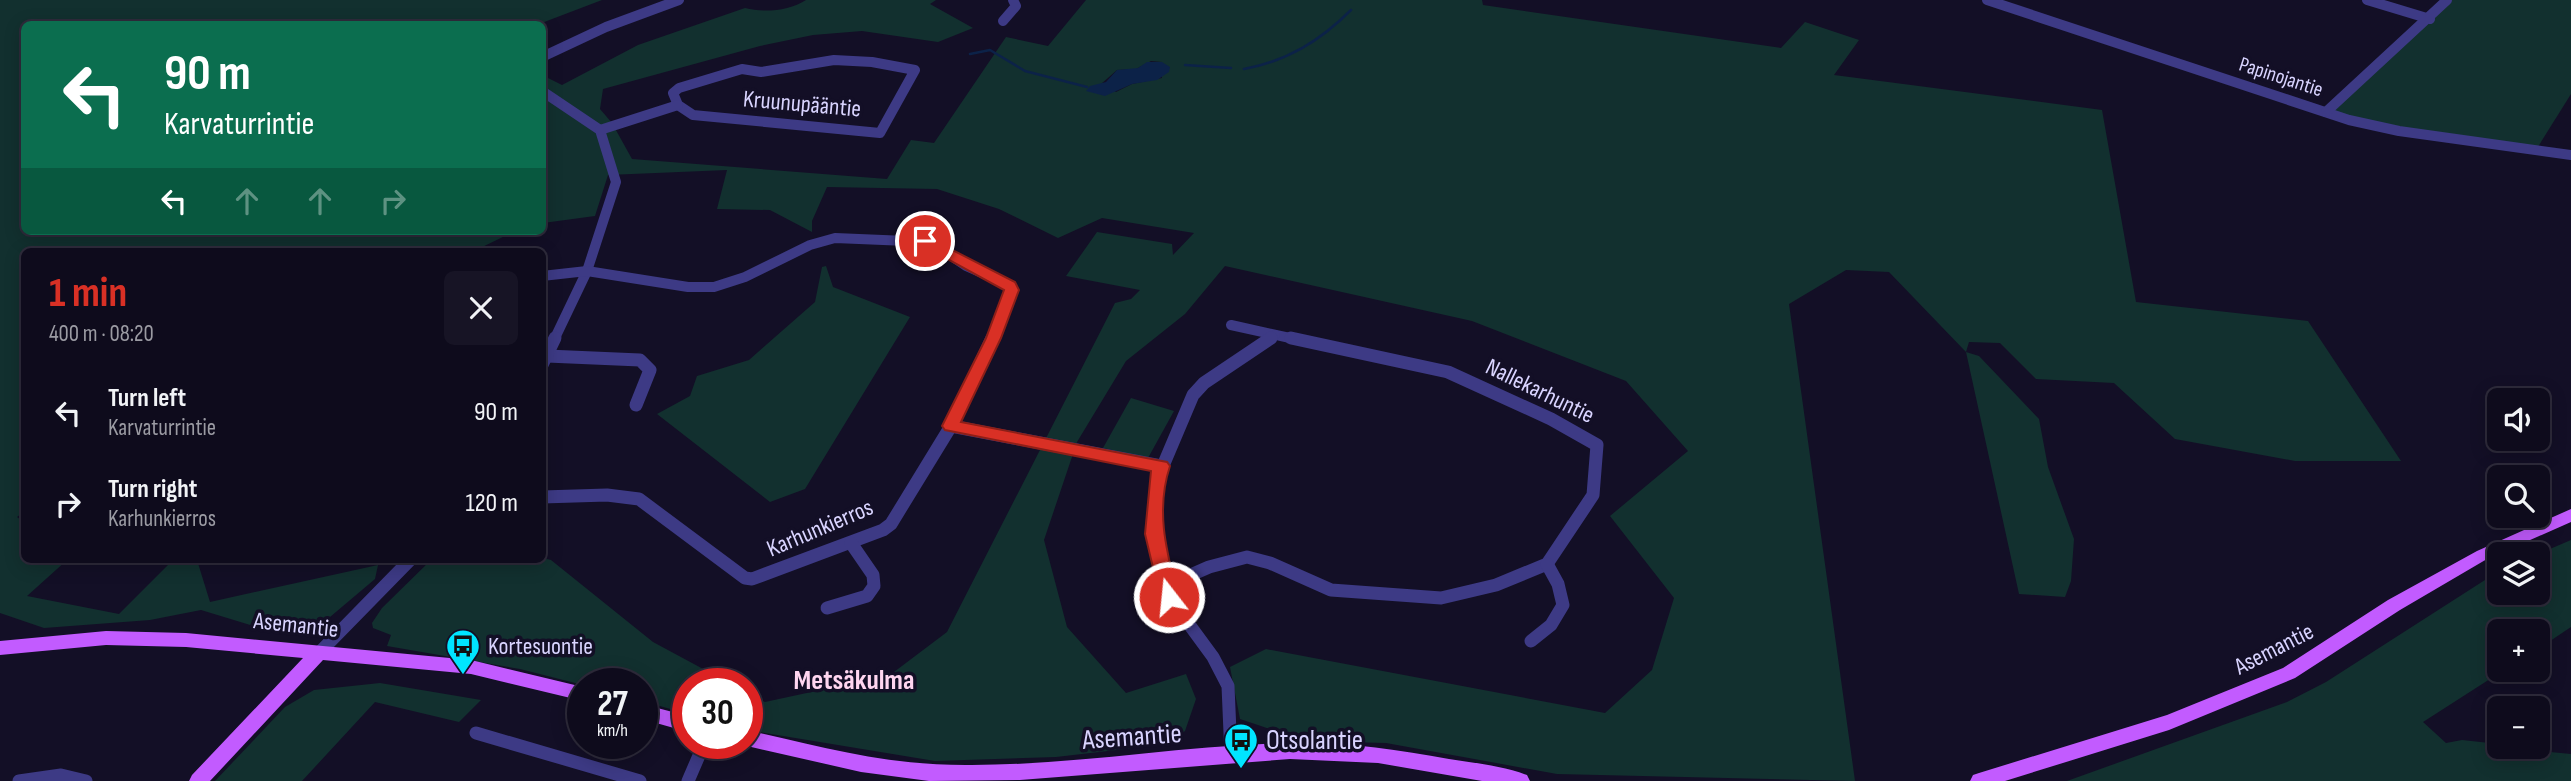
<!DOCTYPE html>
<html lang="en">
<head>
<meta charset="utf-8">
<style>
	body { margin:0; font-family:"Sofia Sans Condensed",sans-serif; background:#171425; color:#f1f3f6; height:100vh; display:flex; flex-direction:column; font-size:26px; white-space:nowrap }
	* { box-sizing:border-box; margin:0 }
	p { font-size:23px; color:#9b9ba3 }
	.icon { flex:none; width:38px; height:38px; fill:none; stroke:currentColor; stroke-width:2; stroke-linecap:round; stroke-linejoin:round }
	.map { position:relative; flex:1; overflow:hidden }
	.side { position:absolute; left:21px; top:248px; width:525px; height:315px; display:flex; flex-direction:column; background:#0e0b1c; border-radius:10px; box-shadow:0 4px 18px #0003,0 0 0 2px #2e2b3b }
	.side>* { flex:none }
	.hud { position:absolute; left:21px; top:21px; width:525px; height:214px; border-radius:10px; box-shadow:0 4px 18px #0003,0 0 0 2px #2e2b3b; background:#0b6e4f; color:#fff; overflow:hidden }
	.buttons { position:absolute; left:2487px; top:388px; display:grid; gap:14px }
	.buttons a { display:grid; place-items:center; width:63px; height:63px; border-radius:10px; background:#0e0b1c; box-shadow:0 4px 18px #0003,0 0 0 2px #2e2b3b; font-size:35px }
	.speed { position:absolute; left:567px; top:668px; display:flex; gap:14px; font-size:35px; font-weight:700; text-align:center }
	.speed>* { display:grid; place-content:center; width:91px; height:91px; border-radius:50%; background:#0e0b1c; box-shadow:0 4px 18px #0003,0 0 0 2px #2e2b3b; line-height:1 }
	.speed small { font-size:18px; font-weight:400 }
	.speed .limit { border:10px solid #d22; background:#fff; color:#111 }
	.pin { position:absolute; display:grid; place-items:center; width:60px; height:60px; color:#fff; margin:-30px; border:4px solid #fff; border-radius:50%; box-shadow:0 2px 7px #0007 }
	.me { position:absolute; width:77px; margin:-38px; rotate:344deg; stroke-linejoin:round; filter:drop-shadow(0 0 5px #0008) }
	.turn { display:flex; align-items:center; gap:24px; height:147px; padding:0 28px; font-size:32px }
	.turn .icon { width:91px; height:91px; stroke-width:2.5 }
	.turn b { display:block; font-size:49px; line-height:60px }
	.lanes { display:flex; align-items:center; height:66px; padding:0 28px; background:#0003; justify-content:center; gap:35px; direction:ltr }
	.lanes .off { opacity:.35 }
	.round { display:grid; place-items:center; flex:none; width:74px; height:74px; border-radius:10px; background:#171425 }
	.headline { display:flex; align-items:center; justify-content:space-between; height:119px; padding:0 28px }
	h1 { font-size:42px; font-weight:700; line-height:52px; color:#d93025 }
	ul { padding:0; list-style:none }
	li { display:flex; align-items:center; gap:21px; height:91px; padding:0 28px }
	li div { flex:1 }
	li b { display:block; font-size:26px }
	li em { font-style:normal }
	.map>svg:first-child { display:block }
</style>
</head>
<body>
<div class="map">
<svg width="2571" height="781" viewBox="0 0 2571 781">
	<rect width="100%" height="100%" fill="#130f26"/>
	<g fill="#12302f" fill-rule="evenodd">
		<polygon points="0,0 602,0 539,24 24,24 24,231 515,231 472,252 24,252 24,512 17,517 24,522 24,560 67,560 27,596 119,614 173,560 197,560 210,602 378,565 375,579 330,617 299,630 260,628 201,610 150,620 44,628 0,613"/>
		<path d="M806 0H936L930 4 973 28 938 42 862 31 813 35 760 46 603 89 600 109 612 123 632 159 887 179 911 140 934 143 1006 37 1048 46 1086 0H1482L1483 5 1781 48 1805 22 1859 40 1834 75 2102 110 2136 302 2308 321 2401 461H2295L2175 439 2114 383 2036 379 2000 343 1969 342 1966 352 1979 356 2039 419 2048 467 2074 539 2071 581 2065 597 2019 594 1966 352 1889 272 1846 270 1789 304 1855 781 1557 774 1386 743 1305 741 1240 719 1230 667 1266 649 1605 713 1652 670 1674 598 1610 516 1688 451 1626 381 1472 321 1225 266 1185 314 1126 361 1077 442 1044 540 1067 627 1126 693 1186 674 1196 699 1185 731 1168 744 1056 757 935 761 747 730V693L765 702 890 675 947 632 1115 303 1131 299 1140 290 1066 276 1097 232 1172 244 1173 255 1194 233 1102 218 1058 238 999 209 937 189 827 187 812 221V232L770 210 717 209 727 170 608 175 595 216 543 223 542 75 562 85 638 45 745 8C764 13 789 11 806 0ZM1151 61 1162 62V78L1132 84 1116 92 1101 84 1117 70 1136 69Z"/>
		<polygon points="2447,0 2571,0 2571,94 2536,150 2399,131 2326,112"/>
		<polygon points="826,266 833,287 910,317 805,489 770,502 657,414 690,396 697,376 749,360 815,302 822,267"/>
		<polygon points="1131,398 1174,411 1148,458 1103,448"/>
		<polygon points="2571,540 2571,627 2538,649 2538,632 2499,632 2499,670 2504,670 2423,722 2446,743 2462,740 2499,744 2499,747 2571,754 2571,781 2067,781 2287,702 2326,682 2499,571 2499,593 2538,593 2536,555"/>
		<polygon points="543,558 551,560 653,642 731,684 688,684 688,714 642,701 642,684 583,685 520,669 387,646 391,635 373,628 372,623 382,608 431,560"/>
		<polygon points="380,683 481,700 459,722 375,702 302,781 215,781 285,707 314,690"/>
	</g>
	<polygon fill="#0c2248" points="1147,62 1162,62 1170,67 1169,72 1157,80 1132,84 1105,96 1086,91 1090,86 1106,82 1117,70 1138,68"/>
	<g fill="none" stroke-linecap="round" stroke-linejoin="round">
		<g stroke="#0c2248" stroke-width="2.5">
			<polyline points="970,54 990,50 1025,71 1087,87"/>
			<polyline points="1185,65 1231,68"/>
			<path d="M1244 69C1287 61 1320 41 1351 10"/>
		</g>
		<g stroke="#3d3a85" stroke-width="10">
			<polyline points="1987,0 2349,120 2399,131 2571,155"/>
			<polyline points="2367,0 2430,19"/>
			<polyline points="1003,21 1016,6 1013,0"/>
			<polyline points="542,57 606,27 679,0"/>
			<polygon points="834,60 872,62 915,70 880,133 693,115 678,105 673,93 679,88 742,69 761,72"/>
			<polyline points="542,91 600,130 616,182 587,271 554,340"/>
			<polyline points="2326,112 2447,0"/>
			<polyline points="600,130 678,105"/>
			<polyline points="542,276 587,271 688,287 714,287 745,277 810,245 835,238 931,242 966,266 1009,285 1012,295 991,340"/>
			<polyline points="1231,325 1299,340"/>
			<polyline points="1268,340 1275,335"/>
		</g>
		<g stroke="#3d3a85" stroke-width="13">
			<polyline points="547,356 640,360 650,370 636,405"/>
			<polyline points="542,365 555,338"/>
			<polyline points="951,426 1161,466"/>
			<polyline points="542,497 607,495 639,499 745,578 752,579 883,530 891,524 951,426 992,338"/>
			<polyline points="1168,585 1209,567 1247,557 1270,563 1331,590 1441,598 1496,585 1547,564 1593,495 1597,445 1551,419 1448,372 1291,338"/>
			<polyline points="827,608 867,596 874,586 873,575 851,543"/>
			<polyline points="1531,641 1551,625 1563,605 1558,584 1547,564"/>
			<polyline points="319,653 410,560"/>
			<polyline points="476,733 640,781"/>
			<polyline points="1231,756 1228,686 1213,657 1169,597 1158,557 1154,534 1157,480 1193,395 1204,383 1271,338"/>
			<polyline points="19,781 61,775 86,781"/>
			<polyline points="688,781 704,744"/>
		</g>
		<g fill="#c25bff" fill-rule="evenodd">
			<polygon points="2571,509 2571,522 2487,559 2400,610 2295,678 2169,730 2005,781 1970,781 1973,775 1979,773 2167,715 2283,668 2388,600 2477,551"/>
			<polygon points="106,631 186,633 471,660 583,687 583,701 471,674 323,660 210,781 189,781 192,775 303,658 186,647 106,645 0,655 0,641"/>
			<polygon points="642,704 688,716 688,732 642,719"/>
			<path d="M747 730C826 748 890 766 972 765 1079 765 1184 745 1291 743 1344 742 1397 749 1449 759 1475 763 1503 766 1527 775L1530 781H1482L1378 763 1290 759 1020 780 929 781 861 772 747 746 742 744H747Z"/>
		</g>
	</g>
	<path fill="#d93025" stroke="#8d1f18" stroke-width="2" d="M925 236 1015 282 1019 290 1001 338 961 422 1167 462 1170 466C1155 511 1167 553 1178 597L1176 602H1163L1160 597 1145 534 1151 471 945 430 942 426 986 338 1004 290 920 244 918 241Z"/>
	<defs>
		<g id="bus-pin" transform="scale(1.75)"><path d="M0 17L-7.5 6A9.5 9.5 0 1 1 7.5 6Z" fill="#00e5ff" stroke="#130f26"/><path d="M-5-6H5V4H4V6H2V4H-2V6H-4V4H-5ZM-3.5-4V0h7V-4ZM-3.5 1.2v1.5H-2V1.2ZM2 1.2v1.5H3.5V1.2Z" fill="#111"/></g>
	</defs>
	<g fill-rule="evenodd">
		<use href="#bus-pin" x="463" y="646"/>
		<use href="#bus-pin" x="1241" y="740"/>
	</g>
	<g text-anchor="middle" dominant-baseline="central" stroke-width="7" stroke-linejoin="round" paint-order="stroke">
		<g font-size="21" fill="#d9d4ff" stroke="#130f26">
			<text transform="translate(2281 77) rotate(18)">Papinojantie</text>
		</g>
		<g font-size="24" fill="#d9d4ff" stroke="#130f26">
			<text transform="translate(802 104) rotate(5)">Kruunupääntie</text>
			<text transform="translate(1540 391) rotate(26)">Nallekarhuntie</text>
			<text transform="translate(820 528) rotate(-23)">Karhunkierros</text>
			<text transform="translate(296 625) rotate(6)">Asemantie</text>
			<text transform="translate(2274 649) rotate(-27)">Asemantie</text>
		</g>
		<g font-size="24" fill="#d9d4ff" stroke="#130f26" text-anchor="start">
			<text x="488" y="646">Kortesuontie</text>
		</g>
		<g font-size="28" font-weight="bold" fill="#ffd6f0" stroke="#130f26">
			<text x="854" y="680">Metsäkulma</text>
		</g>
		<g font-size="28" fill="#d9d4ff" stroke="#130f26">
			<text transform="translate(1132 737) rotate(-4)">Asemantie</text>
		</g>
		<g font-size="28" fill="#d9d4ff" stroke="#130f26" text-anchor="start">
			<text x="1266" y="740">Otsolantie</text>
		</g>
	</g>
</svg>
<div class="buttons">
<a><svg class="icon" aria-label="sound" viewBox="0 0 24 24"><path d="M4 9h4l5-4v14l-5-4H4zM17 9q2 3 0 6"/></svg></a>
<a><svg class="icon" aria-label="search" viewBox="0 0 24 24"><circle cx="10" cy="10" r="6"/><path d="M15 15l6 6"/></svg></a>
<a><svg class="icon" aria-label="layers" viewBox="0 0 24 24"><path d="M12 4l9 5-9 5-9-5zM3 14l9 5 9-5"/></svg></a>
<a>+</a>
<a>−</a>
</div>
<div class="speed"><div>27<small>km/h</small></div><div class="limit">30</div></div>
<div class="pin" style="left:925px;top:241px;background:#d93025"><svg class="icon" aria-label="arrive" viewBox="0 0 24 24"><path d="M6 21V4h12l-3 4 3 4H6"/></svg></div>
<svg class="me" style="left:1169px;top:597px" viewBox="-20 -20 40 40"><circle r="17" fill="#d93025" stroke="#fff" stroke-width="3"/><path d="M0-11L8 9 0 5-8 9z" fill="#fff"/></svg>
<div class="hud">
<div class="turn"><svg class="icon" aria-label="left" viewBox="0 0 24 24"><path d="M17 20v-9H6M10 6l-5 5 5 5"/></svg><div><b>90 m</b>Karvaturrintie</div></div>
<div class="lanes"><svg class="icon" aria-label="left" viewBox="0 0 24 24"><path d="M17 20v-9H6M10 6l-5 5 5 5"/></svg><svg class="icon off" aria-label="ahead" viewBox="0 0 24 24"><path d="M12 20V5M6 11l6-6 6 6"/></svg><svg class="icon off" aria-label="ahead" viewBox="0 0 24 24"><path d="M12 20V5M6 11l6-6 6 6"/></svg><svg class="icon off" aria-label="right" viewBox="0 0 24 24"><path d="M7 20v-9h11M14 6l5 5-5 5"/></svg></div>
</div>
<section class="side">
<div class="headline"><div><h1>1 min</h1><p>400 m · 08:20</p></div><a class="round"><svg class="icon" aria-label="close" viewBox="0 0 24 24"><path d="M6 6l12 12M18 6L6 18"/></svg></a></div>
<ul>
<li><svg class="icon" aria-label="left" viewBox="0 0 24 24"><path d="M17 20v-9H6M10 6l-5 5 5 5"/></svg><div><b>Turn left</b><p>Karvaturrintie</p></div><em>90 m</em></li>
<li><svg class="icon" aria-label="right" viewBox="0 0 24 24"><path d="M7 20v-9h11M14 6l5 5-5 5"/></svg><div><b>Turn right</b><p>Karhunkierros</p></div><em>120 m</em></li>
</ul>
</section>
</div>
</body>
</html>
